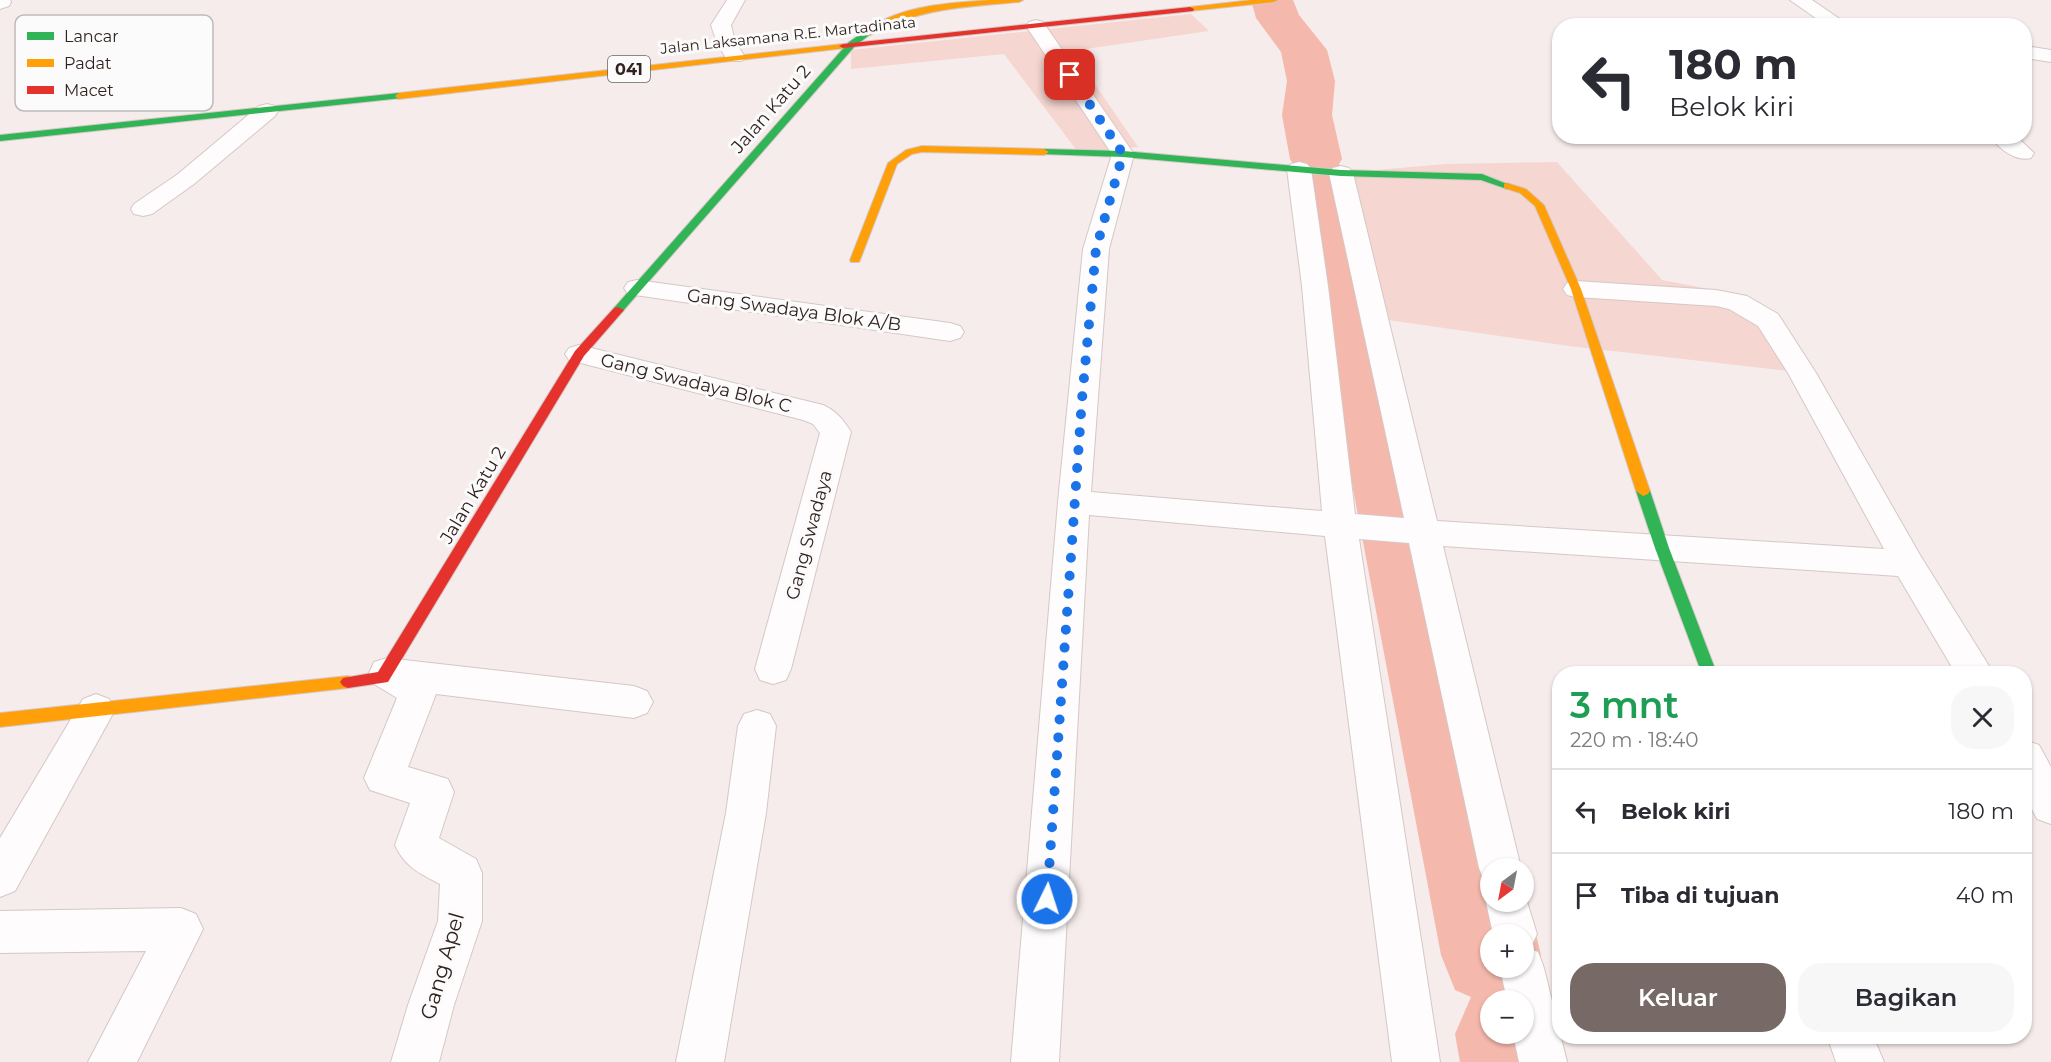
<!DOCTYPE html>
<html lang="id">
<head>
<meta charset="utf-8">
<style>
	body { margin:0; font-family:Montserrat,sans-serif; background:#f7f7f7; color:#2b2b33; height:100vh; display:flex; flex-direction:column; font-size:22px; white-space:nowrap }
	* { box-sizing:border-box; margin:0 }
	p { font-size:20px; color:#7c7c81 }
	.icon { flex:none; width:33px; height:33px; fill:none; stroke:currentColor; stroke-width:2; stroke-linecap:round; stroke-linejoin:round }
	.map { position:relative; flex:1; overflow:hidden }
	.sheet { position:absolute; left:1552px; top:666px; width:480px; height:378px; display:flex; flex-direction:column; background:#fff; border-radius:24px; box-shadow:0 2px 4px #0004 }
	.sheet>* { flex:none }
	.hud { position:absolute; left:1552px; top:18px; width:480px; height:126px; border-radius:24px; box-shadow:0 2px 4px #0004; background:#fff; color:#2b2b33; overflow:hidden }
	.needle { width:39px; rotate:212deg }
	.buttons { position:absolute; left:1480px; top:858px; display:grid; gap:12px }
	.buttons a { display:grid; place-items:center; width:54px; height:54px; border-radius:50%; background:#fff; box-shadow:0 2px 4px #0004; font-size:30px }
	.pin { position:absolute; display:grid; place-items:center; width:51px; height:51px; color:#fff; margin:-26px; border-radius:12px; box-shadow:0 3px 9px #0006 }
	.me { position:absolute; width:66px; margin:-33px; rotate:4deg; stroke-linejoin:round; filter:drop-shadow(0 0 4px #0008) }
	.turn { display:flex; align-items:center; gap:21px; height:126px; padding:0 18px; font-size:27px }
	.turn .icon { width:78px; height:78px; stroke-width:2.5 }
	.turn b { display:block; font-size:42px; line-height:51px }
	.round { display:grid; place-items:center; flex:none; width:63px; height:63px; border-radius:24px; background:#f7f7f7 }
	.headline { display:flex; align-items:center; justify-content:space-between; height:102px; padding:0 18px }
	h1 { font-size:36px; font-weight:600; line-height:45px; color:#1e9e55 }
	.primary-button { display:flex; gap:12px; margin-top:auto; padding:12px 18px }
	.primary-button a { flex:1; height:69px; border-radius:24px; background:#766966; color:#fff; font-size:24px; font-weight:600; line-height:69px; text-align:center }
	.primary-button a+a { background:#f7f7f7; color:#2b2b33 }
	ul { padding:0; list-style:none }
	li { display:flex; align-items:center; gap:18px; height:84px; padding:0 18px; border-top:2px solid #e1e1e2 }
	li div { flex:1 }
	li b { display:block; font-size:22px }
	li em { font-style:normal }
	.map>svg:first-child { display:block }
</style>
</head>
<body>
<div class="map">
<svg width="2051" height="1062" viewBox="0 0 2051 1062">
	<rect width="100%" height="100%" fill="#f6eceb"/>
	<g fill="#f6d6d0">
		<polygon points="1191,14 1209,31 1072,51 1138,147 1078,152 1004,54 851,69 851,50"/>
		<polygon points="1557,162 1662,280 1745,296 1797,372 1569,346 1374,318 1341,173 1446,164"/>
	</g>
	<g fill="none" stroke-linecap="round" stroke-linejoin="round">
		<path fill="#f5b8ac" fill-rule="evenodd" d="M1251 0H1293L1299 15 1327 50 1335 81 1332 115 1342 159 1339 164 1345 173 1364 240 1520 868H1491V902H1524V885L1541 955 1527 989 1545 997 1560 1032 1568 1062H1460L1455 1034 1471 997 1455 990 1441 955 1306 240 1291 173 1295 167 1290 159 1282 115 1287 81 1281 52 1256 18ZM1491 934H1524V968H1491ZM1491 1000H1524V1034H1491Z"/>
		<g stroke="#d4c8c6" stroke-width="2">
			<g id="street">
				<polygon points="0,0 10,0 11,2 9,6 0,9"/>
				<path d="M727 0H745L731 25 735 41 745 57 742 61H728C720 49 715 39 711 25Z"/>
				<polygon points="1790,0 1812,0 1850,26 1827,26"/>
				<polygon points="1036,20 1043,22 1134,154 1109,249 1091,492 1322,511 1302,286 1287,169 1291,164 1299,162 1307,164 1311,169 1328,286 1355,514 1404,518 1329,173 1333,168 1341,166 1349,168 1353,173 1437,521 1884,549 1788,373 1758,326 1729,309 1716,306 1576,297 1567,295 1563,289 1567,283 1576,281 1716,290 1747,296 1778,314 1816,373 1920,555 1994,674 1956,674 1898,576 1443,546 1521,868 1491,868 1491,884 1485,882 1479,868 1409,543 1359,539 1440,1062 1392,1062 1325,536 1089,515 1059,1062 1011,1062 1058,502 1083,249 1112,154 1026,26 1029,22"/>
				<polygon points="2025,46 2051,50 2051,62 2025,58"/>
				<polygon points="267,104 275,106 278,111 275,116 194,184 152,214 143,216 134,214 131,209 134,204 178,174 259,106"/>
				<path d="M1990 136H2016L2034 153 2031 158C2016 162 1999 149 1990 136Z"/>
				<polygon points="637,280 950,323 960,326 964,332 960,338 950,341 628,294 624,288 628,282"/>
				<path d="M579 345 823 405C836 411 843 419 851 432L791 669 786 680 773 684 760 680 755 669 820 433 813 424 803 420 569 360 565 354 569 348Z"/>
				<path d="M387 658 634 686 647 691 653 702 647 713 634 718 436 694 408 767 448 779 454 792 439 838 476 859 482 873V921L454 1005 439 1062H391L408 1005 438 921 440 884C419 873 405 867 395 845L410 803 370 790 364 778 397 698 374 684 369 673 374 662Z"/>
				<polygon points="96,694 109,699 115,710 15,891 0,897 0,838 83,699"/>
				<polygon points="757,710 770,714 776,726 766,813 724,1062 676,1062 726,813 738,726 744,714"/>
				<polygon points="2025,740 2039,745 2051,767 2051,824 2037,819 2025,796"/>
				<polygon points="1491,889 1491,902 1524,902 1524,892 1537,934 1530,949 1538,952 1544,968 1567,1062 1519,1062 1513,1034 1524,1034 1524,1000 1507,1000 1500,968 1524,968 1524,934 1493,934 1486,902"/>
				<polygon points="181,908 196,914 203,929 137,1062 88,1062 146,951 0,953 0,911"/>
				<polygon points="1827,1036 1873,1036 1884,1062 1836,1062"/>
			</g>
		</g>
		<g stroke="#d4c8c6" stroke-width="2">
			<g id="fast">
				<polygon points="865,31 872,33 855,46 622,312 614,312 614,308 849,42"/>
				<polygon points="399,93 402,94 402,98 0,141 0,135"/>
				<polygon points="1044,149 1123,151 1341,170 1482,174 1512,186 1507,189 1481,180 1341,176 1123,157 1041,154 1041,150"/>
				<polygon points="1643,486 1650,491 1669,548 1717,674 1702,674 1655,548 1636,491"/>
			</g>
		</g>
		<g stroke="#d4c8c6" stroke-width="2">
			<g id="slow">
				<path d="M990 0H1023L1019 2C967 7 917 8 871 35L864 33C896 5 950 3 990 0Z"/>
				<polygon points="1252,0 1278,0 1274,2 1190,11 1186,9 1190,7"/>
				<polygon points="843,44 846,44 846,48 399,99 395,96 399,93"/>
				<polygon points="922,146 1044,149 1049,152 1044,155 922,152 912,154 897,164 860,260 859,262 851,262 850,260 888,163 906,150"/>
				<polygon points="1507,183 1526,189 1544,205 1581,289 1650,491 1648,494 1643,496 1636,491 1571,289 1535,206 1520,193 1504,188 1504,184"/>
				<polygon points="348,676 353,678 356,682 353,686 348,688 0,727 0,713"/>
			</g>
		</g>
		<g stroke="#d4c8c6" stroke-width="2">
			<g id="jam">
				<polygon points="1190,7 1194,9 1193,11 843,48 839,46 843,44"/>
				<polygon points="618,307 624,310 584,356 388,682 348,688 343,686 340,682 343,678 378,672 575,351 614,308"/>
			</g>
		</g>
		<use href="#street" fill="#fefcfc" fill-rule="evenodd"/>
		<use href="#fast" fill="#30b455" fill-rule="evenodd"/>
		<use href="#slow" fill="#ff9f0a" fill-rule="evenodd"/>
		<use href="#jam" fill="#e5322d" fill-rule="evenodd"/>
	</g>
	<g fill="none" stroke-linecap="round" stroke-linejoin="round">
		<polyline stroke="#1a73e8" stroke-width="10" stroke-dasharray="0 18" points="1047,899 1082,399 1096,249 1123,154 1070,75"/>
	</g>
	<g text-anchor="middle" dominant-baseline="central" stroke-width="6" stroke-linejoin="round" paint-order="stroke">
		<g font-size="15" fill="#31221f" stroke="#fbfbfb">
			<text transform="translate(788 35) rotate(-6)">Jalan Laksamana R.E. Martadinata</text>
		</g>
		<rect fill="#fbfbfb" stroke="#6e6361" stroke-width="1.5" x="608" y="56" width="42" height="26" rx="4.5"/>
		<g font-size="16" font-weight="bold" fill="#31221f">
			<text x="629" y="69">041</text>
		</g>
		<g font-size="18" fill="#31221f" stroke="#fbfbfb">
			<text transform="translate(771 109) rotate(-49)">Jalan Katu 2</text>
			<text transform="translate(794 310) rotate(8)">Gang Swadaya Blok A/B</text>
			<text transform="translate(696 383) rotate(14)">Gang Swadaya Blok C</text>
			<text transform="translate(473 495) rotate(-59)">Jalan Katu 2</text>
			<text transform="translate(809 535) rotate(-75)">Gang Swadaya</text>
		</g>
		<g font-size="21" fill="#31221f" stroke="#fbfbfb">
			<text transform="translate(442 966) rotate(-74)">Gang Apel</text>
		</g>
	</g>
	<rect x="15" y="15" width="198" height="96" rx="9" fill="#fbfbfb" stroke="#bebab9" stroke-width="1.5"/>
	<rect x="27" y="32" width="27" height="8" fill="#30b455"/>
	<rect x="27" y="59" width="27" height="8" fill="#ff9f0a"/>
	<rect x="27" y="86" width="27" height="8" fill="#e5322d"/>
	<g font-size="16" fill="#31221f">
		<text x="64" y="42">Lancar</text>
		<text x="64" y="69">Padat</text>
		<text x="64" y="96">Macet</text>
	</g>
</svg>
<div class="buttons">
<a><svg class="needle" viewBox="-14 -14 28 28"><path d="M0-13l5 13h-10z" fill="#e53935"/><path d="M0 13l5-13h-10z" fill="#7c7c81"/></svg></a>
<a>+</a>
<a>−</a>
</div>
<div class="pin" style="left:1070px;top:75px;background:#d93025"><svg class="icon" aria-label="arrive" viewBox="0 0 24 24"><path d="M6 21V4h12l-3 4 3 4H6"/></svg></div>
<svg class="me" style="left:1047px;top:899px" viewBox="-20 -20 40 40"><circle r="17" fill="#1a73e8" stroke="#fff" stroke-width="3"/><path d="M0-11L8 9 0 5-8 9z" fill="#fff"/></svg>
<div class="hud">
<div class="turn"><svg class="icon" aria-label="left" viewBox="0 0 24 24"><path d="M17 20v-9H6M10 6l-5 5 5 5"/></svg><div><b>180 m</b>Belok kiri</div></div>
</div>
<section class="sheet">
<div class="headline"><div><h1>3 mnt</h1><p>220 m · 18:40</p></div><a class="round"><svg class="icon" aria-label="close" viewBox="0 0 24 24"><path d="M6 6l12 12M18 6L6 18"/></svg></a></div>
<ul>
<li><svg class="icon" aria-label="left" viewBox="0 0 24 24"><path d="M17 20v-9H6M10 6l-5 5 5 5"/></svg><div><b>Belok kiri</b></div><em>180 m</em></li>
<li><svg class="icon" aria-label="arrive" viewBox="0 0 24 24"><path d="M6 21V4h12l-3 4 3 4H6"/></svg><div><b>Tiba di tujuan</b></div><em>40 m</em></li>
</ul>
<div class="primary-button"><a>Keluar</a><a>Bagikan</a></div>
</section>
</div>
</body>
</html>
